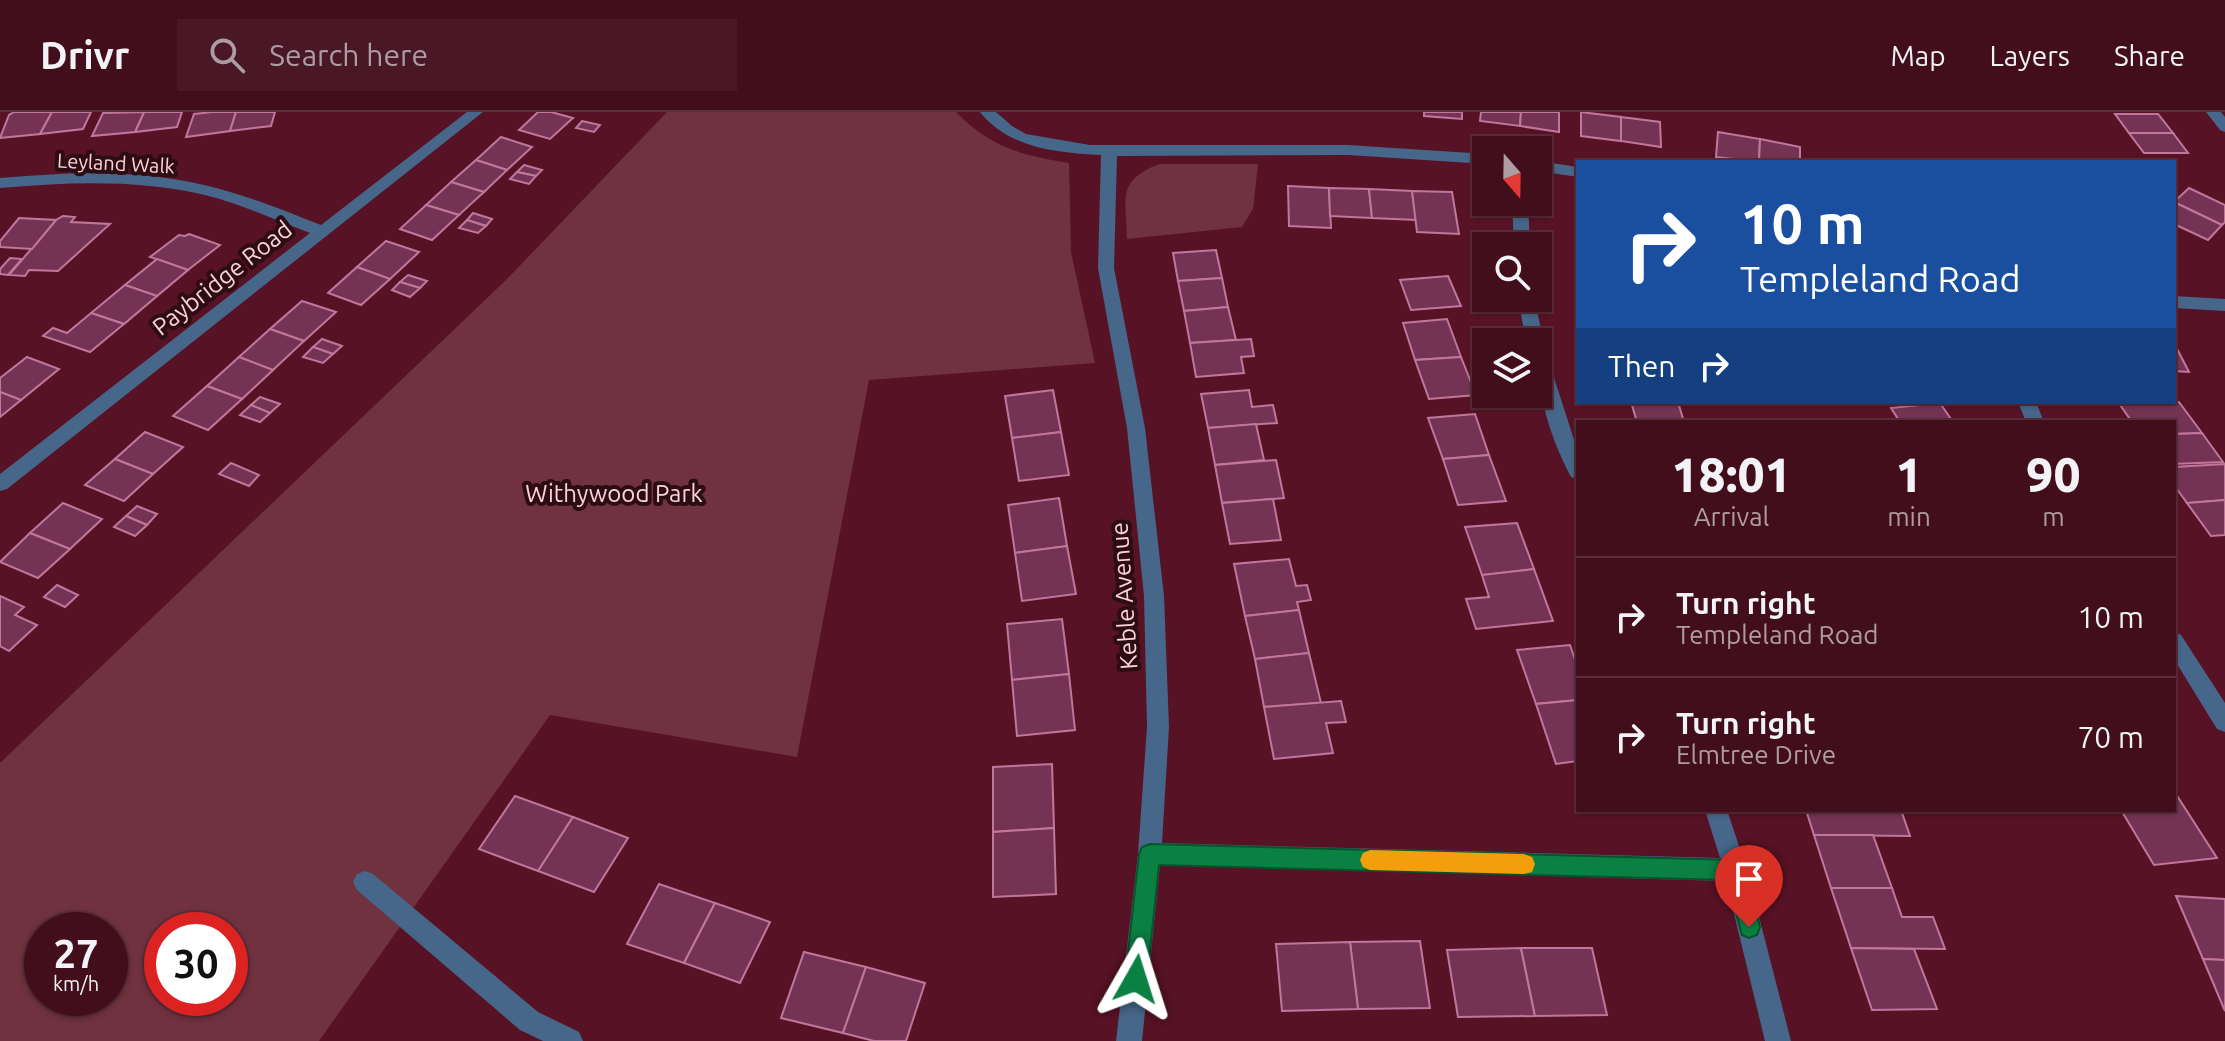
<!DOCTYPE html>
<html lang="en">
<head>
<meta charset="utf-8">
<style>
	body { margin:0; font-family:Ubuntu,sans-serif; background:#491725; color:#f1f3f6; height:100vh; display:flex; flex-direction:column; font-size:30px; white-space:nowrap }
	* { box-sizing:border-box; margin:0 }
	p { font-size:26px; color:#ae9ca3 }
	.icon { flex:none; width:44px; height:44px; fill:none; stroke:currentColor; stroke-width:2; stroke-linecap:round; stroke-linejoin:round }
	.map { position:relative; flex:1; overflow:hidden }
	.sheet { position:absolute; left:1576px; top:308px; width:600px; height:392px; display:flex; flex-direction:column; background:#420e1c; border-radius:0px; box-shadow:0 2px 6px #0004,0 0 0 2px #5a2e3b }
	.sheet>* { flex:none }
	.guide { position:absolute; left:1576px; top:48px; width:600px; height:244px; border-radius:0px; box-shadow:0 2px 6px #0004,0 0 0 2px #5a2e3b; background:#1a4fa0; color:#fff; overflow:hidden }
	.needle { width:52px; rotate:160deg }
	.buttons { position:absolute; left:1472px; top:24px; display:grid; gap:16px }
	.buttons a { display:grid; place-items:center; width:80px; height:80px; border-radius:0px; background:#420e1c; box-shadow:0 2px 6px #0004,0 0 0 2px #5a2e3b; font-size:40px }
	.speed { position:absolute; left:24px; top:800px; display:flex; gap:16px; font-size:40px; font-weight:700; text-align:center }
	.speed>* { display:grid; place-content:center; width:104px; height:104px; border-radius:50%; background:#420e1c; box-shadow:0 2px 6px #0004,0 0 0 2px #5a2e3b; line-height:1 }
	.speed small { font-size:20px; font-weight:400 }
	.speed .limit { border:12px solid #d22; background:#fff; color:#111 }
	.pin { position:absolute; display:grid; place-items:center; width:68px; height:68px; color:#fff; margin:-82px -34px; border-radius:50% 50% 50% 0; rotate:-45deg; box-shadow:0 0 8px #0007 }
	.pin .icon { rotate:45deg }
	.me { position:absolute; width:88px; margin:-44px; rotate:6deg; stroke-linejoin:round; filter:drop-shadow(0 0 6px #0008) }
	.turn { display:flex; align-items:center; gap:28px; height:168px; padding:0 32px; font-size:36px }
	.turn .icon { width:104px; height:104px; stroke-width:2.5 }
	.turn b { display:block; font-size:56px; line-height:68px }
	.then { display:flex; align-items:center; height:76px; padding:0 32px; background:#0003; gap:16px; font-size:30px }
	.eta { display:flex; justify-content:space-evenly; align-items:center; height:136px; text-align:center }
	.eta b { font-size:48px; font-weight:800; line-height:56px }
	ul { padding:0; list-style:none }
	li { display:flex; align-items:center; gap:24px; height:120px; padding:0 32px; border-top:2px solid #5a2e3b }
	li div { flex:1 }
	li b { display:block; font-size:30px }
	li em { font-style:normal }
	header { display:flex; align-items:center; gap:48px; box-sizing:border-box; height:112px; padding:0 40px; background:#420e1c; border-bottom:2px solid #5a2e3b }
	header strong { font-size:38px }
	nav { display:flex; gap:44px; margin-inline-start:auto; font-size:28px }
	.search { width:560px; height:72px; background:#491725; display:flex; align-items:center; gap:20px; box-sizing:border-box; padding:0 28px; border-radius:0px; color:#ae9ca3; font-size:30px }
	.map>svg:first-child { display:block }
</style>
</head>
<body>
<header>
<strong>Drivr</strong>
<div class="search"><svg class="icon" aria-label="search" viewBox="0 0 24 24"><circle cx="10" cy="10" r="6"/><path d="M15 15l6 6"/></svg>Search here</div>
<nav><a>Map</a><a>Layers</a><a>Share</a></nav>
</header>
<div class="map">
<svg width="2225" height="929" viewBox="0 0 2225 929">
	<rect width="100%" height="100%" fill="#581225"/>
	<g fill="#6f323e" fill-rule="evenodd">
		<path d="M667 0H956C991 36 1022 43 1069 51L1071 140 1095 251 869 268 797 645 550 603 319 929H0V651L507 167ZM42 818H110V886H42ZM162 818H230V886H162Z"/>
		<path d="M1159 52H1258L1253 97 1242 115 1127 127C1127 86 1115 70 1159 52Z"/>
	</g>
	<g fill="#743355" stroke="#c0779b" stroke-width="2">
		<polygon points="14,0 52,0 40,22 0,26 9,3"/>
		<polygon points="52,0 91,0 83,17 40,22"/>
		<polygon points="144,0 182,0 177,15 135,20"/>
		<polygon points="144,0 135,20 92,24 103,1"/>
		<polygon points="212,0 236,0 230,19 186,25 194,2"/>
		<polygon points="236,0 275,0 271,14 230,19"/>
		<polygon points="538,0 551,0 573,6 550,27 519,18"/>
		<polygon points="1424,0 1462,0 1462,7 1424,4"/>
		<polygon points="1481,0 1521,0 1520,14 1480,9"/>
		<polygon points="1521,0 1559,0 1559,20 1520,14"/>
		<polygon points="1581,0 1621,5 1621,29 1581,24"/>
		<polygon points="2115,2 2158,2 2173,21 2129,21"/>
		<polygon points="1621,5 1660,10 1661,35 1621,29"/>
		<polygon points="582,9 600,13 594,20 576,16"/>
		<polygon points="1718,20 1760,27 1759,50 1716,45"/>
		<polygon points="2129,21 2173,21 2188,41 2144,41"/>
		<polygon points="501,25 532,35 507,58 476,48"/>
		<polygon points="1760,27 1800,35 1800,50 1759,50"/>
		<polygon points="476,48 507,58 484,80 451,70"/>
		<polygon points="524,53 542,58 536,64 517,60"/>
		<polygon points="517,60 536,64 529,72 510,67"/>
		<polygon points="451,70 484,80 459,103 426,93"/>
		<polygon points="1288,74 1329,76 1331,116 1289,114"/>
		<polygon points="1329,76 1369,77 1372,106 1330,104"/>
		<polygon points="2189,76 2225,93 2225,110 2222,113 2174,90"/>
		<polygon points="1369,77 1412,79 1416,108 1372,106"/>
		<polygon points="1412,79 1452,80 1459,122 1417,120"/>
		<polygon points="2174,90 2222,113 2208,128 2174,112"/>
		<polygon points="426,93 459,103 432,128 400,117"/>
		<polygon points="473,101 492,107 486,114 467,108"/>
		<polygon points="63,104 75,105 71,110 110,112 58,159 29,158 25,164 9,163 56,108"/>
		<polygon points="19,106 56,108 32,137 0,135 0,129"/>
		<polygon points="467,108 486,114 478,121 459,116"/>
		<polygon points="189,122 220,133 188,158 150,145 179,123 185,124"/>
		<polygon points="386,129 419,140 390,167 357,155"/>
		<polygon points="1216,138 1222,166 1178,169 1173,141"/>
		<polygon points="10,146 22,147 8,163 0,162 0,157"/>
		<polygon points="157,147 188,158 157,184 125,173"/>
		<polygon points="357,155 390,167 361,193 328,181"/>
		<polygon points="408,163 427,169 420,176 400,170"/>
		<polygon points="1448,164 1461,194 1411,198 1400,168"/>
		<polygon points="1222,166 1228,195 1184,199 1178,169"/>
		<polygon points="400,170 420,176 410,185 392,178"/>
		<polygon points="125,173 157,184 124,212 91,201"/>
		<polygon points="302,189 336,200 304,229 270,217"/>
		<polygon points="1228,195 1236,228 1190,231 1184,199"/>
		<polygon points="91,201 124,212 90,240 43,224 53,216 67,221"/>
		<polygon points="1447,207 1461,245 1415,248 1403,211"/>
		<polygon points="270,217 304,229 273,258 239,245"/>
		<polygon points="322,227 342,234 333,242 313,235"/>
		<polygon points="1251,227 1254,244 1241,245 1244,261 1196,265 1190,231"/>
		<polygon points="2174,231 2189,260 2174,259"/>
		<polygon points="313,235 333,242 323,251 303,245"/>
		<polygon points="27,245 59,257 21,288 0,280 0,266"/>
		<polygon points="239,245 273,258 242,287 207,274"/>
		<polygon points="1461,245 1476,283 1429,287 1415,248"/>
		<polygon points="207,274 242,287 208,318 173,304"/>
		<polygon points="1053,278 1061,320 1012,326 1005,284"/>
		<polygon points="1249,278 1252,295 1273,293 1277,311 1208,316 1201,282"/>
		<polygon points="0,280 21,288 0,305"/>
		<polygon points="260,285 280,292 270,301 251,293"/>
		<polygon points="1631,290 1678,290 1684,310 1637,310"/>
		<polygon points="2179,290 2202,321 2174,322 2174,310 2132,310 2120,293"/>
		<polygon points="1940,291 1953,310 1900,310 1891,296"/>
		<polygon points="251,293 270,301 260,310 240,303"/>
		<polygon points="1475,302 1489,343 1443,347 1428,306"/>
		<polygon points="1256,312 1264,348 1215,353 1208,316"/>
		<polygon points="145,320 183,335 153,362 115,347"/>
		<polygon points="1061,320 1069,363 1019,369 1012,326"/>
		<polygon points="2202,321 2223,350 2174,352 2174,322"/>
		<polygon points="1489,343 1506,389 1458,393 1443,347"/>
		<polygon points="115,347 153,362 124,389 85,373"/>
		<polygon points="1276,348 1284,386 1222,391 1215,353"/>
		<polygon points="231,351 259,363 249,374 219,362"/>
		<polygon points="2225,352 2225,388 2187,391 2174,373 2174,355"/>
		<polygon points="1059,386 1067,434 1015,441 1008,393"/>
		<polygon points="1273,387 1281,428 1230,432 1222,391"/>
		<polygon points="2225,388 2225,423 2211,424 2187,391"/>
		<polygon points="63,391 102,407 70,437 30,421"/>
		<polygon points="137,394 157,402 147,413 126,404"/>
		<polygon points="126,404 147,413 135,424 114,415"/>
		<polygon points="1517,411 1534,457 1482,463 1465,415"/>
		<polygon points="30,421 70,437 38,466 0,450"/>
		<polygon points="1067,434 1076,482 1022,489 1015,441"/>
		<polygon points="1289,447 1296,474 1307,473 1311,488 1297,490 1299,498 1245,504 1234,452"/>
		<polygon points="1534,457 1553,509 1476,517 1466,487 1489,485 1482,463"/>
		<polygon points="57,473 78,483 65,495 44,485"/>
		<polygon points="0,484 24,495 15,503 37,513 9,539 0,534"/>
		<polygon points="1299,498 1309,541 1255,547 1245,504"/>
		<polygon points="1062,507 1069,562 1012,568 1007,512"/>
		<polygon points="1570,533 1578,556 1578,588 1536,592 1517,538"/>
		<polygon points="1309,541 1321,591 1264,595 1255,547"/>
		<polygon points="1069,562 1075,618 1017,624 1012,568"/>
		<polygon points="1578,588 1578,649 1556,652 1536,592"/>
		<polygon points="1341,589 1346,610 1326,611 1333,641 1274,647 1264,595"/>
		<polygon points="1052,652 1054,716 993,720 993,655"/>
		<polygon points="2174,679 2217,746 2154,753 2121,698 2174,698"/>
		<polygon points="515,684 573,705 538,759 479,737"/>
		<polygon points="1806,698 1901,698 1910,724 1814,723"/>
		<polygon points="573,705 628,726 594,780 538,759"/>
		<polygon points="1054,716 1056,782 993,785 993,720"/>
		<polygon points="1814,723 1873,723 1892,776 1831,776"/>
		<polygon points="659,772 715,791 684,851 627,832"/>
		<polygon points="1831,776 1892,776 1902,805 1933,805 1945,837 1851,836"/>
		<polygon points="2176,784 2225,787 2225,848 2203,847"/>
		<polygon points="715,791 770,810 740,871 684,851"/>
		<polygon points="1420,829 1430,896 1358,897 1350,830"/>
		<polygon points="1350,830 1358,897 1282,899 1276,832"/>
		<polygon points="1521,836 1535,904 1458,905 1447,838"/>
		<polygon points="1521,836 1592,836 1607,903 1535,904"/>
		<polygon points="1851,836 1914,837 1937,897 1872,898"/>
		<polygon points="804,840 866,855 843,921 781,906"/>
		<polygon points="2203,847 2225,848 2225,899"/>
		<polygon points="866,855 925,871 906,929 874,929 843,921"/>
	</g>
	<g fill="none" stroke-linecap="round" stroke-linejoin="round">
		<g fill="#466789" fill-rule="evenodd">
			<path d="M467 0H483L7 377 0 379V362L310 121C275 108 241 92 205 83 138 67 68 70 0 76V66C67 60 137 57 204 73 244 82 282 98 321 113Z"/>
			<path d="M980 0H996L1012 14 1026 22 1090 33H1348L1486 42V52L1348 43 1117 44 1114 156 1145 316 1164 484 1169 615 1162 731 1720 746 1705 698H1727L1747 758 1791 929H1765L1726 769 1160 753 1142 929H1116L1138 742 1147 615 1144 484 1127 316 1098 156 1101 43C1058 41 1008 36 980 0Z"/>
			<polygon points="2206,0 2221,0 2225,5 2225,20 2220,18"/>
			<polygon points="1538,49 1578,55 1578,65 1538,59"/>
			<polygon points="1512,90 1528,90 1530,134 1514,134"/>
			<polygon points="2174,184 2225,187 2225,199 2174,196"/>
			<polygon points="1518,186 1534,186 1544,230 1541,234 1538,235 1538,230 1526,230"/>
			<path d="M1538 238 1547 244 1578 340V367L1571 365C1549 323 1538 285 1538 238Z"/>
			<polygon points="2018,290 2036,290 2044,310 2026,310"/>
			<polygon points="2174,520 2181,523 2225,591 2225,620 2217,617 2174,547"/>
			<polygon points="365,759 373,762 538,900 579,920 583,929 543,929 520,918 357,778 353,770 357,762"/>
		</g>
	</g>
	<polygon fill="#0b8043" stroke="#07532c" stroke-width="2" points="1150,732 1735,748 1742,751 1746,758 1760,815 1757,823 1749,826 1742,823 1727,768 1159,753 1147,867 1144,875 1136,878 1128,875 1125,867 1139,742 1142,735"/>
	<polygon fill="#f59e0b" points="1370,738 1524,742 1532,745 1535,752 1532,760 1524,762 1370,758 1363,755 1360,748 1363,741"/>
	<g text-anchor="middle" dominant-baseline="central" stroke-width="8" stroke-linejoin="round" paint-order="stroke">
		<g font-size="20" fill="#fed1d7" stroke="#2b0d13">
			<text transform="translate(116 51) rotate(3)">Leyland Walk</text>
		</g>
		<g font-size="24" fill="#fed1d7" stroke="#2b0d13">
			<text transform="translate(222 166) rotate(-38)">Paybridge Road</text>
			<text transform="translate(1124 484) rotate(-94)">Keble Avenue</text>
		</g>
		<g font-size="24" fill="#fbd2d7" stroke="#2b0d13">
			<text x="614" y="381">Withywood Park</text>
		</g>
	</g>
</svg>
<div class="buttons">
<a><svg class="needle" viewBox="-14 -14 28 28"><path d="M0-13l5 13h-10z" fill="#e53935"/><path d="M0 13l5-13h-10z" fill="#ae9ca3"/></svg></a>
<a><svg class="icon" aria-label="search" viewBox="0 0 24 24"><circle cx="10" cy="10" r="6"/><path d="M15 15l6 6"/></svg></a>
<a><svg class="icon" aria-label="layers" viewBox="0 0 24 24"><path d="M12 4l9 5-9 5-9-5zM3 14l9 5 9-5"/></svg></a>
</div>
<div class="speed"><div>27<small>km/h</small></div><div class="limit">30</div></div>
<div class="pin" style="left:1749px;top:815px;background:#d93025"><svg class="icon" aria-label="arrive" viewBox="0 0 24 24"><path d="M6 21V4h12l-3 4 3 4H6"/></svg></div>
<svg class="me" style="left:1136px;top:867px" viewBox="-20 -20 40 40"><path d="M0-17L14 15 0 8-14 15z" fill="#0b8043" stroke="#fff" stroke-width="4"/></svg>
<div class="guide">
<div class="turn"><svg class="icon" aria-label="right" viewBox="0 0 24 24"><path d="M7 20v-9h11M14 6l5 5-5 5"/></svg><div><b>10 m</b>Templeland Road</div></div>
<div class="then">Then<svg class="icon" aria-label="right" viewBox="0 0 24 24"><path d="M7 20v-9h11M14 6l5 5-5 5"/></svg></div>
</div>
<section class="sheet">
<div class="eta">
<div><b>18:01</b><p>Arrival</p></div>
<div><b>1</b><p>min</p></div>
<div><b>90</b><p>m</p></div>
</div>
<ul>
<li><svg class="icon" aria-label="right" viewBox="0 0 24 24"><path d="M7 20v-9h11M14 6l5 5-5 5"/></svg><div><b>Turn right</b><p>Templeland Road</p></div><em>10 m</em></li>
<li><svg class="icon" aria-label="right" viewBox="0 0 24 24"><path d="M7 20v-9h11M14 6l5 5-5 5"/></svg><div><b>Turn right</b><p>Elmtree Drive</p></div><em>70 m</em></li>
</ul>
</section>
</div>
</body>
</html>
